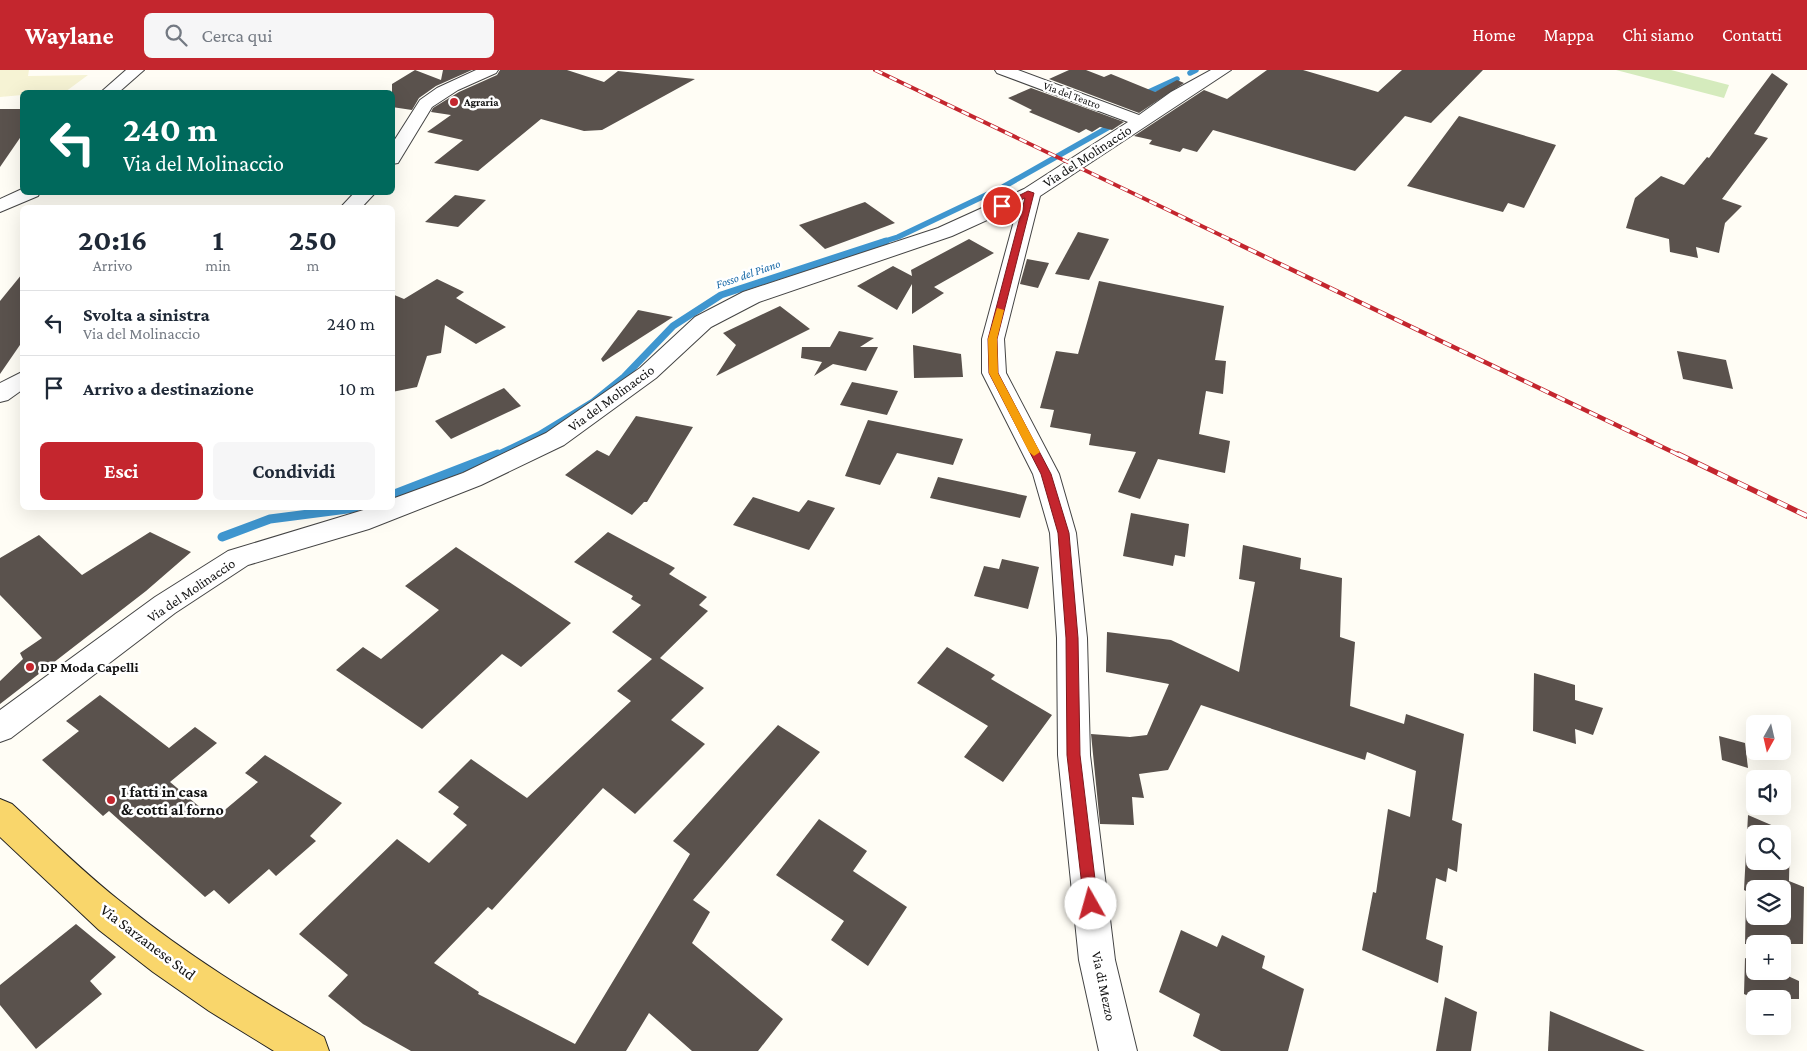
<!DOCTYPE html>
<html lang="it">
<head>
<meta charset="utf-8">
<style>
	body { margin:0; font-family:"Crimson Pro",serif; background:#f6f6f7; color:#1f2937; height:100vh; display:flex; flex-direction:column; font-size:19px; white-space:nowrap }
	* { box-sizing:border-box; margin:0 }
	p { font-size:16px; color:#747a83 }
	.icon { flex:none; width:28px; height:28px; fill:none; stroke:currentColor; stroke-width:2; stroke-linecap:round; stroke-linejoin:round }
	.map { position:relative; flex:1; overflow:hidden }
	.drawer { position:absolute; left:20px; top:135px; width:375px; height:305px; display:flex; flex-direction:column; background:#fff; border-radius:8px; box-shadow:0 5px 20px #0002 }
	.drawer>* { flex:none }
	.guide { position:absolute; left:20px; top:20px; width:375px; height:105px; border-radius:8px; box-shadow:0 5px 20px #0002; background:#00695c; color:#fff; overflow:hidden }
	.needle { width:32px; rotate:188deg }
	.buttons { position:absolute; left:1746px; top:645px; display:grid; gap:10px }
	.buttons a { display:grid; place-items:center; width:45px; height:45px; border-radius:8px; background:#fff; box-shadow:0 5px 20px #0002; font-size:25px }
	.pin { position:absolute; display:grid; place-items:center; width:42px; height:42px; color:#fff; margin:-21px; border:2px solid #fff; border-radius:50%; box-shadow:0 1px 5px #0007 }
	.me { position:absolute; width:55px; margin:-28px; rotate:353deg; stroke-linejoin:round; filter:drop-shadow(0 0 4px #0008) }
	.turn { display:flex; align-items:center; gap:18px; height:105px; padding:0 20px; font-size:22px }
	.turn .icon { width:65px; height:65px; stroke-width:2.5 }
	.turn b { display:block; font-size:35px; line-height:42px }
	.eta { display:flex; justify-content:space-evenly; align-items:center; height:85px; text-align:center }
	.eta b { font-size:30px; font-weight:700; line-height:35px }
	.action { display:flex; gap:10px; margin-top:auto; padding:10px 20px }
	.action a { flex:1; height:58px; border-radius:8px; background:#c4262e; color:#fff; font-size:20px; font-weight:700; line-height:58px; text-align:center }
	.action a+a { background:#f6f6f7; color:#1f2937 }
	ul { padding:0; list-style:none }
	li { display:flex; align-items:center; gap:15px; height:65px; padding:0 20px; border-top:1px solid #e0e1e3 }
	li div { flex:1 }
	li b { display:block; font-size:19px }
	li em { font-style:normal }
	header { display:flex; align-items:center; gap:30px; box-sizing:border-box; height:70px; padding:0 25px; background:#c4262e; color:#fff }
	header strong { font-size:24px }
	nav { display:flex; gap:28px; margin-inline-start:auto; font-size:18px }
	.search { width:350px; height:45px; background:#f6f6f7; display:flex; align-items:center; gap:12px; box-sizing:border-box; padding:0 18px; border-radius:8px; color:#747a83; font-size:19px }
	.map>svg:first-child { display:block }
</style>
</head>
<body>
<header>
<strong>Waylane</strong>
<div class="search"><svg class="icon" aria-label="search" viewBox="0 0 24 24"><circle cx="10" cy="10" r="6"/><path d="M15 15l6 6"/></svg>Cerca qui</div>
<nav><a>Home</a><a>Mappa</a><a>Chi siamo</a><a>Contatti</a></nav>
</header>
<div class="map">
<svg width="1807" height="981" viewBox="0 0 1807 981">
	<rect width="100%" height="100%" fill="#fffdf5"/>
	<polygon fill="#f6f3d4" points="0,0 29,0 28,6 88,5 65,22 22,22 22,25 0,27"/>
	<polygon fill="#d5ebbd" points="1616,0 1671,0 1729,15 1724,28"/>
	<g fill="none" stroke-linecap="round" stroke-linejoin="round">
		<g stroke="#3f96cf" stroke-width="5.5">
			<polyline points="1190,3 1196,0"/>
			<polyline points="1140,26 1177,9"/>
			<polyline points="882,172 898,167 1003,117 1109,57"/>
		</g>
		<polyline stroke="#3f96cf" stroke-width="7" points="495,386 539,365 593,332 624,307 673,256 721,225 886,171"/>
		<g stroke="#3f96cf" stroke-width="9">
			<polyline points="392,425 498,384"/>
			<polyline points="222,467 270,449 355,438"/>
		</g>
	</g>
	<g fill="#5a524d" fill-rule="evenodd">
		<polygon points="415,0 441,10 443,0 472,0 436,16 419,28 412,40 392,37 392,14"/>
		<polygon points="500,0 567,0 604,12 618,1 695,9 602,60 584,61 541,49 478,101 434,93 463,70 427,62 451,45 431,42 433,38 459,22 497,5"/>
		<polygon points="1069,0 1086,0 1104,7 1111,4 1155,22 1177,10 1184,13 1139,43 1049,9"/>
		<polygon points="1267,0 1303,0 1378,22 1402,0 1483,0 1431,53 1405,46 1355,101 1213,60 1197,82 1183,78 1180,82 1149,74 1152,70 1134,66 1204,20 1227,29"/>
		<polygon points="1772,3 1788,14 1754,64 1768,68 1722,129 1742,136 1725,153 1719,183 1696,177 1698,188 1670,182 1669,169 1626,158 1635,128 1661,106 1684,115 1707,87 1709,88"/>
		<polygon points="1031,18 1124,52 1112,60 1100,57 1092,62 1086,59 1079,63 1029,42 1032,40 1008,28"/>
		<polygon points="0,39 22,39 22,65 0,97"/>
		<polygon points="1459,46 1556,75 1524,138 1508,133 1503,142 1407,116"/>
		<polygon points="455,125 486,130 458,157 425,152"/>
		<polygon points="865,132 895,153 825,179 799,155"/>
		<polygon points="1078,162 1109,169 1089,210 1055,204"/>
		<polygon points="969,169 994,183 934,217 944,223 912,244 912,214 897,240 857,216 893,196 912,206 911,200"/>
		<polygon points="1027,189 1049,193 1038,218 1020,214"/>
		<polygon points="22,204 22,272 0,304 0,231"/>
		<polygon points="437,209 464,222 456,228 506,257 476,274 445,255 441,283 427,286 417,317 392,322 392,224 404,229"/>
		<polygon points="1099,211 1224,236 1215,290 1226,291 1223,324 1206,321 1199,364 1230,371 1225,403 1158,389 1140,429 1118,422 1136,382 1089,375 1091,364 1050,357 1054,340 1040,338 1056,281 1078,284"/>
		<polygon points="780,236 810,259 716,306 736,275 723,263"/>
		<polygon points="638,240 673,247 603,292 601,289"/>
		<polygon points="839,261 874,268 860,277 878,277 866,301 833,294 814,306 822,292 801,288 802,277 830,277"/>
		<polygon points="913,275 961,284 963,307 914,308"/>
		<polygon points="1677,281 1726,290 1733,319 1683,309"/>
		<polygon points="852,312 898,321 887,345 840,335"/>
		<polygon points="504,318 521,336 451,369 435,351"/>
		<polygon points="636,346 693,357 647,432 644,432 632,445 565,405 597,380 609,386"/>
		<polygon points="868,350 963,369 953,395 897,383 880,415 845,406"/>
		<polygon points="938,407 1027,426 1020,448 930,428"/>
		<polygon points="753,427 799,442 808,430 835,438 809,480 733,455"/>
		<polygon points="1131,443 1189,454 1185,487 1175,485 1173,496 1123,486"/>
		<polygon points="150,462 191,482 146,521 0,634 0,611 23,589 20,583 42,568 0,525 0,488 39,465 82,505"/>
		<polygon points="608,462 675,498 669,504 707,527 699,535 708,541 660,588 704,618 671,650 705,674 635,744 603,718 492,840 488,837 434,893 479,922 478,924 575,974 690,784 673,771 778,655 820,682 693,830 710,842 692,873 783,949 758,981 692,981 649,943 626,981 411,981 363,954 328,926 348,905 299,864 397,769 429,793 467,755 453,744 459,737 438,722 471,689 527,728 631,631 617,621 652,589 612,562 641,535 631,529 633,526 574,492"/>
		<polygon points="1243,475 1301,488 1300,499 1342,508 1340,567 1355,572 1350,636 1404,654 1406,644 1464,664 1452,750 1462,754 1457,802 1448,798 1446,812 1436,808 1426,869 1443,876 1438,913 1362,880 1373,822 1376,823 1388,739 1410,747 1416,701 1367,682 1365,690 1201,635 1168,700 1139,704 1144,728 1132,727 1134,755 1100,754 1091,664 1130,667 1147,665 1169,614 1106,602 1107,562 1171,570 1239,602 1255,512 1239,509"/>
		<polygon points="456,477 571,553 521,597 502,584 422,659 336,600 363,577 381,589 439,540 405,516"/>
		<polygon points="1002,489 1039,497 1028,539 974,526 984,496 999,499"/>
		<polygon points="947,577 995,605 991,609 1052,645 1003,712 964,687 988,656 917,613"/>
		<polygon points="1534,603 1575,615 1575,630 1603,638 1593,665 1575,659 1576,674 1533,661"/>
		<polygon points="100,625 169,678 195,657 217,673 170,712 214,749 258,712 245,703 265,685 342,733 310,766 316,771 276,806 269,799 229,834 214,820 205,827 109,741 103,746 42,690 79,661 66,651"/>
		<polygon points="1719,666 1745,673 1748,698 1722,690"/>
		<path d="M1748 745 1790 763 1789 811 1804 817 1803 874H1745L1746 821 1744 820ZM1755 764H1782V791H1755ZM1755 819H1782V846H1755Z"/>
		<polygon points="819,749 867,781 853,801 907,837 868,896 831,870 844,851 776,805"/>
		<polygon points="76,854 116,887 90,911 102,924 36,979 0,935 0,915"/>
		<polygon points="1181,860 1217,877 1222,865 1265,886 1262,898 1304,919 1288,981 1221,981 1193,966 1200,944 1159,922"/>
		<polygon points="1745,888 1755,892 1755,901 1777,901 1799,911 1799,929 1755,929 1744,924"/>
		<polygon points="1445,927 1477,942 1471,981 1436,981"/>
		<polygon points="1550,941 1645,981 1548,981"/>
	</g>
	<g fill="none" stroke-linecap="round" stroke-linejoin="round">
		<g stroke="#444" stroke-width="2">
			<g id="minor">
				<polygon points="126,0 144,0 119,22 101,22"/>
				<polygon points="476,0 498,0 496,3 458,20 432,37 398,93 392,94 392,74 420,30 437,18"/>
				<polygon points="995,0 1018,0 1139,45 1171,22 1211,0 1231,0 1040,126 1004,269 1006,303 1059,404 1076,463 1087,568 1090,685 1115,890 1137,981 1099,981 1079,890 1058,685 1057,568 1050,463 1033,404 982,303 982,269 1018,136 952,166 759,232 711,257 656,308 564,375 481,415 369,459 248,495 175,543 11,668 0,672 0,640 155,527 228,481 370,438 392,438 392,429 463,403 546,363 640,298 695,247 743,222 938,158 1024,119 1128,52 997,3"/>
				<polygon points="22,119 22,122 40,122 38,126 0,142 0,129"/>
				<polygon points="355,122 376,122 361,138 340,138"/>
				<polygon points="22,302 22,320 8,330 0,332 0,313"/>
			</g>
		</g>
		<g stroke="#222" stroke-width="2">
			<path id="major" d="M0 729 12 734C49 768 85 804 125 835 187 885 255 927 324 967L329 981H274L209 941 153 902 99 860 0 767Z"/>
		</g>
		<use href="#minor" fill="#fff" fill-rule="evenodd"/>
		<use href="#major" fill="#f9d66b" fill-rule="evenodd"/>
		<g stroke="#c4262e" stroke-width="4">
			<polyline id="rail-far2" points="875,0 1235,172"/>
		</g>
		<g stroke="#c4262e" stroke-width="4.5">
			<polyline id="rail-far1" points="1232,171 1681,386"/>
		</g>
		<g stroke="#c4262e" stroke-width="5.5">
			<polyline id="rail" points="1678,384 1807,446"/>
		</g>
		<use href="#rail-far2" stroke="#fff" stroke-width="2.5" stroke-dasharray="8" stroke-linecap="butt"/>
		<use href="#rail-far1" stroke="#fff" stroke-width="3" stroke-dasharray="9" stroke-linecap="butt"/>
		<use href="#rail" stroke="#fff" stroke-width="4" stroke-dasharray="11" stroke-linecap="butt"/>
	</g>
	<polygon fill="#c4262e" stroke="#7f191e" points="1028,121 1034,123 997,269 998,303 1051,404 1069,463 1078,568 1080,685 1098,834 1096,839 1091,841 1086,839 1084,834 1067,685 1066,568 1058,463 1041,404 989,303 988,269 1025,128 1005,137 998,136"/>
	<polygon fill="#f59e0b" points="997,238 1004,240 997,269 998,303 1040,382 1034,386 1029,382 989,303 988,269"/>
	<g fill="#c4262e" stroke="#fff" stroke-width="2">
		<circle cx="454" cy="32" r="5"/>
		<circle cx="30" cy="597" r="5"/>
		<circle cx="111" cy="730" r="5"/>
	</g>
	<g text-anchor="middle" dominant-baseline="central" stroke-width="5" stroke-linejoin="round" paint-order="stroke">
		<g font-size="11" fill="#111" stroke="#fff">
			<text transform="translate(1072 25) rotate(20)">Via del Teatro</text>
		</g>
		<g font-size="11" font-weight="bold" fill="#111" stroke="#fff" text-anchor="start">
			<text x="464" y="32">Agraria</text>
		</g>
		<g font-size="12" font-style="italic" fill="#1768a6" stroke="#fff">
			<text transform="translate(748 204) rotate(-19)">Fosso del Piano</text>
		</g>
		<g font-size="14" fill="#111" stroke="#fff">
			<text transform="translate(1087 86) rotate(-33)">Via del Molinaccio</text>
			<text transform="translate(611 328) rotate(-36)">Via del Molinaccio</text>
			<text transform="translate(191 520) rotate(-34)">Via del Molinaccio</text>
			<text transform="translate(1104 916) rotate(78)">Via di Mezzo</text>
		</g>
		<g font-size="14" font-weight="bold" fill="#111" stroke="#fff" text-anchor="start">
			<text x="40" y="597">DP Moda Capelli</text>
		</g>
		<g font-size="16" font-weight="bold" fill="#111" stroke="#fff" text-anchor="start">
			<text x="121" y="721">I fatti in casa<tspan x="121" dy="18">&amp; cotti al forno</tspan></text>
		</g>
		<g font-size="16" fill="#111" stroke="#fff">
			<text transform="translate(148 872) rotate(37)">Via Sarzanese Sud</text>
		</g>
	</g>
</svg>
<div class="buttons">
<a><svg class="needle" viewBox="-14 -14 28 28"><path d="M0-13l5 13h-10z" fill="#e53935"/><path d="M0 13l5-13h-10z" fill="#747a83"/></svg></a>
<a><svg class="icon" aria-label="sound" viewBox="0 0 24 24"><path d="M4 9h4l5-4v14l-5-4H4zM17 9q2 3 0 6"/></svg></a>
<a><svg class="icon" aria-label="search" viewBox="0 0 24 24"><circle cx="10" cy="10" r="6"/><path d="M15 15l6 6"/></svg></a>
<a><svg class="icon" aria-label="layers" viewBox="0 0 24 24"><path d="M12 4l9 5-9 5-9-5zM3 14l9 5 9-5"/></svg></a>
<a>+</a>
<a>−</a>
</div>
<div class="pin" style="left:1002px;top:136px;background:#d93025"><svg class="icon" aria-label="arrive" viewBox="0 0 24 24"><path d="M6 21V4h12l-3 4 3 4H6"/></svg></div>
<svg class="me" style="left:1091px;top:834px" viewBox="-20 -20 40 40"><circle r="19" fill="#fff"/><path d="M0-13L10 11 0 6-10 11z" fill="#c4262e"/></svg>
<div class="guide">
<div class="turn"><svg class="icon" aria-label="left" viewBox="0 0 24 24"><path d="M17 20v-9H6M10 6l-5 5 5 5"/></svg><div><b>240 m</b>Via del Molinaccio</div></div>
</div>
<section class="drawer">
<div class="eta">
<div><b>20:16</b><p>Arrivo</p></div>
<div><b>1</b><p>min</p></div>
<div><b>250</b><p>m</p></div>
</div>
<ul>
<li><svg class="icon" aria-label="left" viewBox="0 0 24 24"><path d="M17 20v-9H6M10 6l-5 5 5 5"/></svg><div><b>Svolta a sinistra</b><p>Via del Molinaccio</p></div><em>240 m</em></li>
<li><svg class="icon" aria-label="arrive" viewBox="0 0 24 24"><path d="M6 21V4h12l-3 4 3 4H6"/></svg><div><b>Arrivo a destinazione</b></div><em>10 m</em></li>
</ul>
<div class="action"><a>Esci</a><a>Condividi</a></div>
</section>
</div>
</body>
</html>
